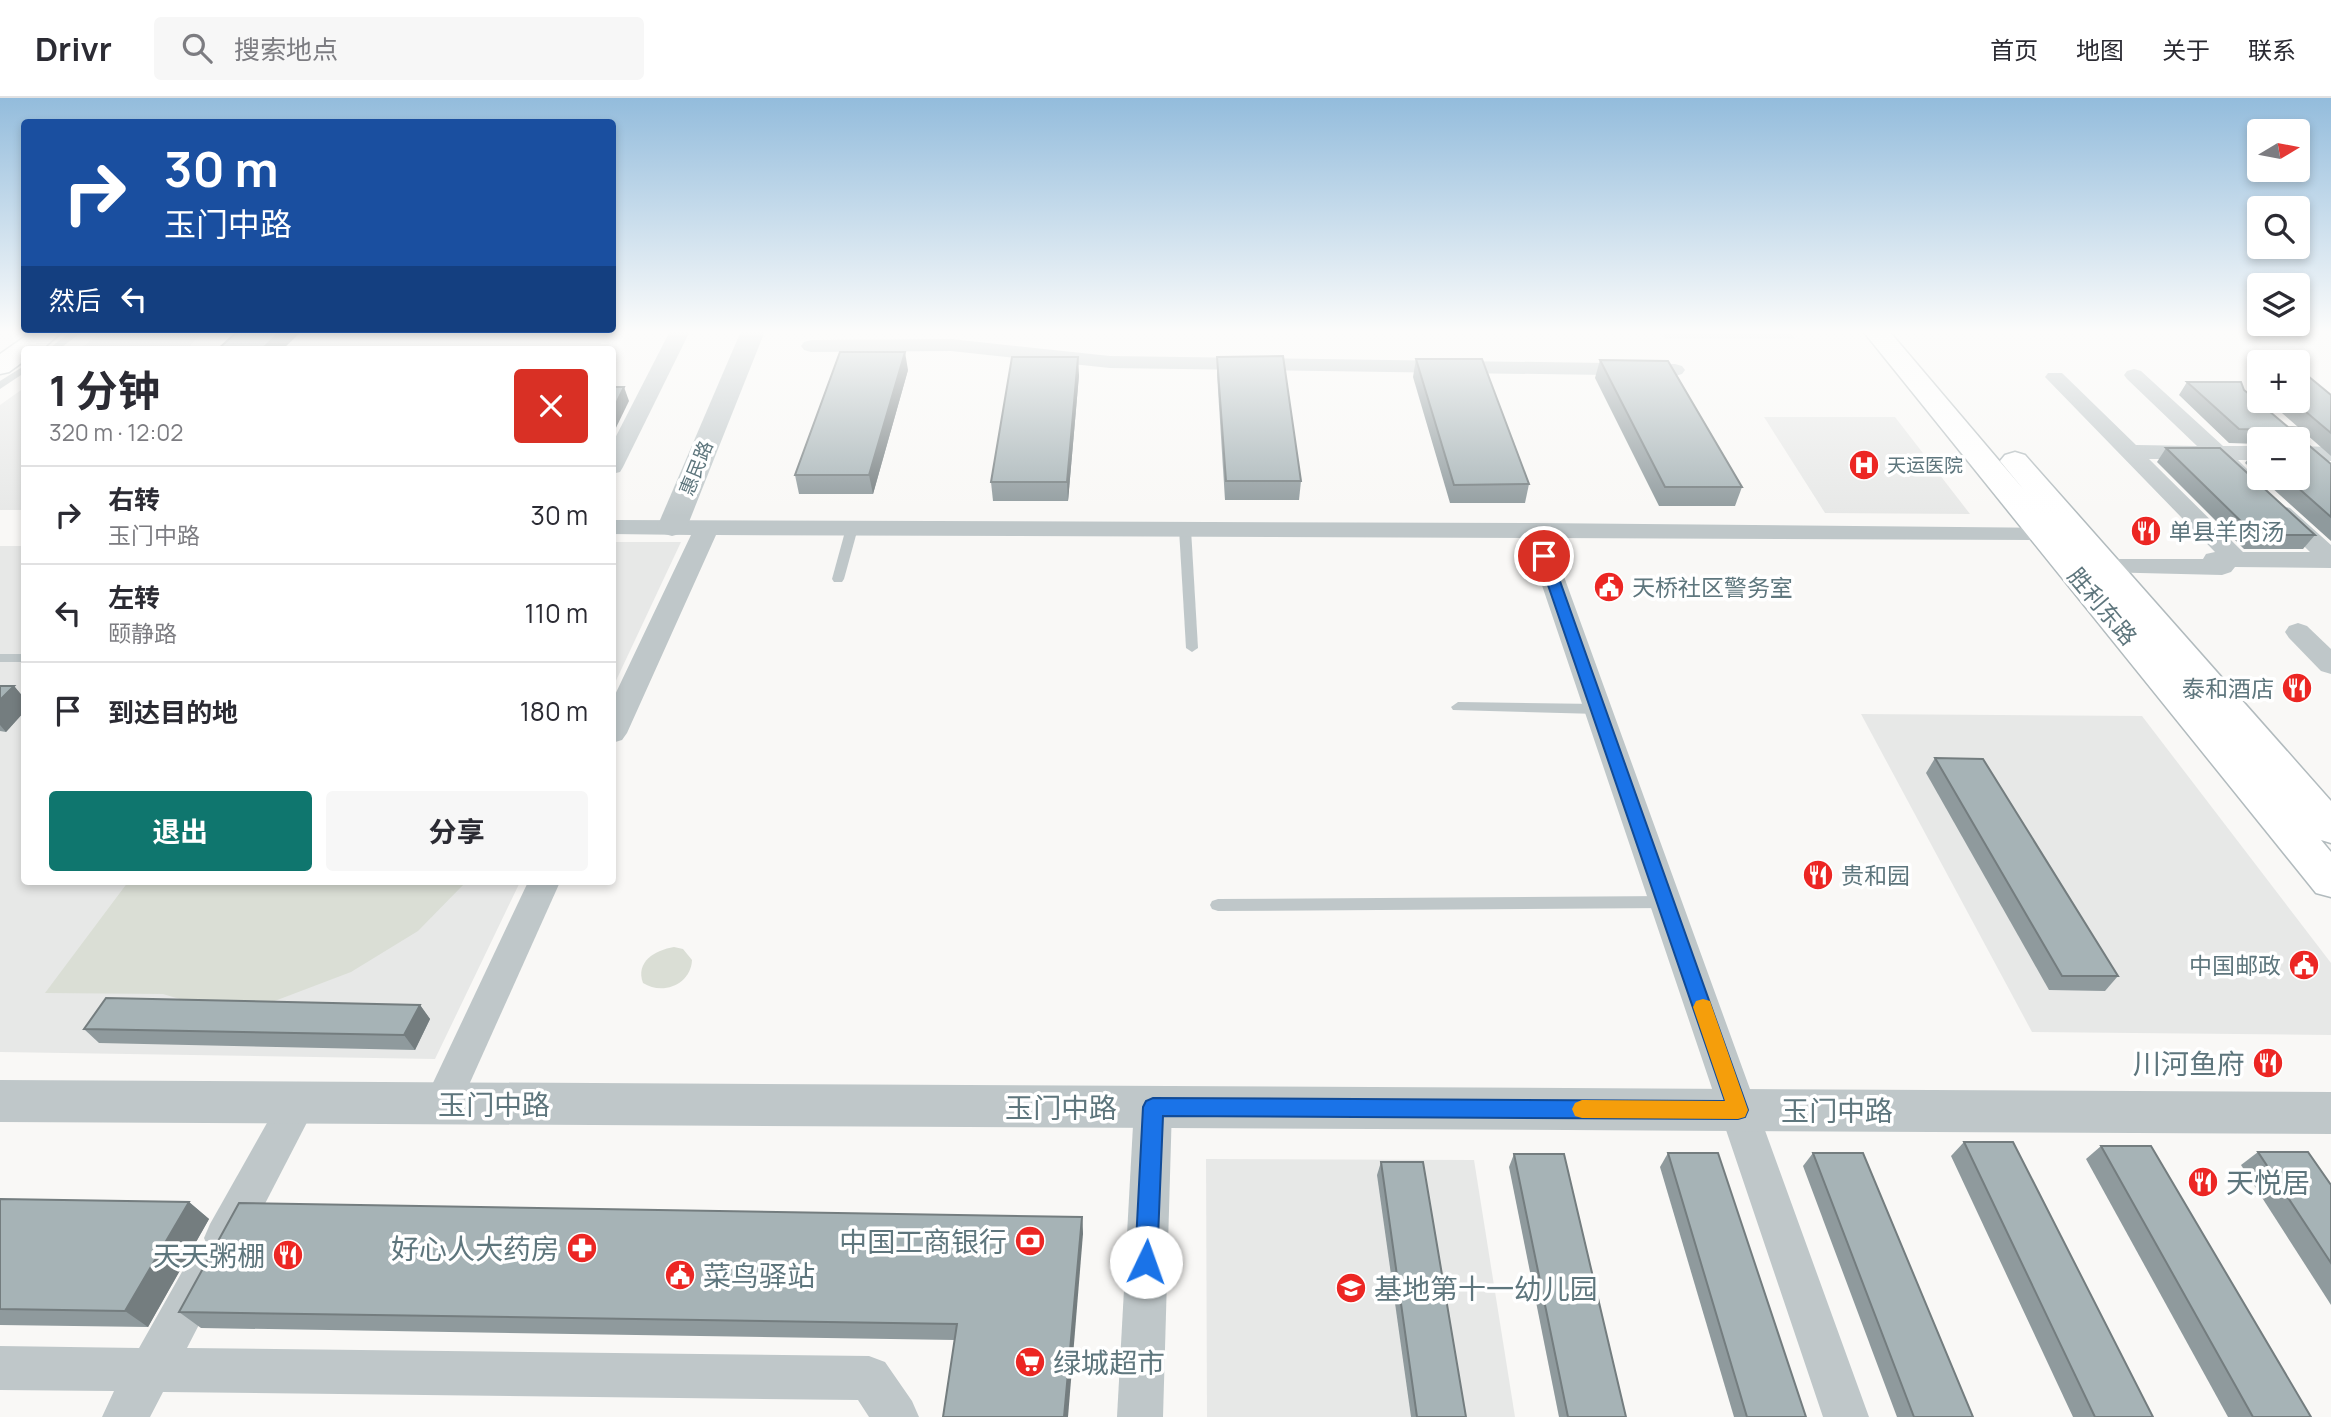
<!DOCTYPE html>
<html lang="zh">
<head>
<meta charset="utf-8">
<style>
	body { margin:0; font-family:Manrope,"Noto Sans SC",sans-serif; background:#f7f7f7; color:#2b2b33; height:100vh; display:flex; flex-direction:column; font-size:26px; white-space:nowrap }
	* { box-sizing:border-box; margin:0 }
	p { font-size:23px; color:#7c7c81 }
	.icon { flex:none; width:38px; height:38px; fill:none; stroke:currentColor; stroke-width:2; stroke-linecap:round; stroke-linejoin:round }
	.map { position:relative; flex:1; overflow:hidden }
	.sheet { position:absolute; left:21px; top:248px; width:595px; height:539px; display:flex; flex-direction:column; background:#fff; border-radius:7px; box-shadow:0 4px 10px #0003 }
	.sheet>* { flex:none }
	.top-card { position:absolute; left:21px; top:21px; width:595px; height:214px; border-radius:7px; box-shadow:0 4px 10px #0003; background:#1a4fa0; color:#fff; overflow:hidden }
	.needle { width:46px; rotate:80deg }
	.controls { position:absolute; left:2247px; top:21px; display:grid; gap:14px }
	.controls a { display:grid; place-items:center; width:63px; height:63px; border-radius:7px; background:#fff; box-shadow:0 4px 10px #0003; font-size:35px }
	.pin { position:absolute; display:grid; place-items:center; width:60px; height:60px; color:#fff; margin:-30px; border:4px solid #fff; border-radius:50%; box-shadow:0 2px 7px #0007 }
	.me { position:absolute; width:77px; margin:-38px; rotate:3deg; stroke-linejoin:round; filter:drop-shadow(0 0 5px #0008) }
	.turn { display:flex; align-items:center; gap:24px; height:147px; padding:0 28px; font-size:32px }
	.turn .icon { width:91px; height:91px; stroke-width:2.5 }
	.turn b { display:block; font-size:49px; line-height:60px }
	.then { display:flex; align-items:center; height:66px; padding:0 28px; background:#0003; gap:14px; font-size:26px }
	.round { display:grid; place-items:center; flex:none; width:74px; height:74px; border-radius:7px; background:#f7f7f7 }
	.overview { display:flex; align-items:center; justify-content:space-between; height:119px; padding:0 28px }
	h1 { font-size:42px; font-weight:700; line-height:52px }
	.action { display:flex; gap:14px; margin-top:auto; padding:14px 28px }
	.action a { flex:1; height:80px; border-radius:7px; background:#0f766e; color:#fff; font-size:28px; font-weight:700; line-height:80px; text-align:center }
	.action a+a { background:#f7f7f7; color:#2b2b33 }
	ul { padding:0; list-style:none }
	li { display:flex; align-items:center; gap:21px; height:98px; padding:0 28px; border-top:2px solid #e1e1e2 }
	li div { flex:1 }
	li b { display:block; font-size:26px }
	li em { font-style:normal }
	header { display:flex; align-items:center; gap:42px; box-sizing:border-box; height:98px; padding:0 35px; background:#fff; border-bottom:2px solid #e1e1e2 }
	header strong { font-size:33px }
	nav { display:flex; gap:38px; margin-inline-start:auto; font-size:24px }
	.search { width:490px; height:63px; background:#f7f7f7; display:flex; align-items:center; gap:18px; box-sizing:border-box; padding:0 24px; border-radius:7px; color:#7c7c81; font-size:26px }
	.map>svg:first-child { display:block }
</style>
</head>
<body>
<header>
<strong>Drivr</strong>
<div class="search"><svg class="icon" aria-label="search" viewBox="0 0 24 24"><circle cx="10" cy="10" r="6"/><path d="M15 15l6 6"/></svg>搜索地点</div>
<nav><a>首页</a><a>地图</a><a>关于</a><a>联系</a></nav>
</header>
<div class="map">
<svg width="2331" height="1319" viewBox="0 0 2331 1319">
	<rect width="100%" height="100%" fill="#f9f8f6"/>
	<g fill="#e7e8e7">
		<polygon points="104,233 204,233 186,252 78,252"/>
		<polygon points="1661,233 1790,233 1795,241 1665,241"/>
		<polygon points="24,290 24,412 0,412 0,307"/>
		<polygon points="1764,319 1895,319 1970,416 1825,415"/>
		<polygon points="613,444 681,444 613,589 612,444"/>
		<polygon points="0,448 24,448 24,784 520,784 435,961 0,954"/>
		<polygon points="1861,616 2142,618 2331,865 2331,937 2032,934"/>
		<polygon points="1206,1061 1474,1062 1515,1319 1207,1319"/>
	</g>
	<g fill="#daded5">
		<polygon points="128,784 466,784 418,833 351,874 272,904 190,904 163,896 45,895"/>
		<path d="M674 849 683 851 692 862C691 886 663 898 643 885 635 864 655 852 674 849Z"/>
	</g>
	<g fill="none" stroke-linecap="round" stroke-linejoin="round">
		<g stroke="#b2bbbe" stroke-width="3">
			<g id="secondary">
				<polygon points="33,233 63,233 41,252 24,252 24,263 9,274 0,276 0,256"/>
				<polygon points="1863,233 1889,233 2024,392 2000,363 2005,357 2015,354 2025,357 2331,703 2331,745 2321,742 2331,754 2331,799 2316,795"/>
			</g>
		</g>
		<g fill="#bfc7c9" fill-rule="evenodd">
			<polygon points="72,233 83,233 58,252 47,252"/>
			<polygon points="24,268 24,275 0,291 0,283"/>
			<polygon points="852,427 858,430 844,481 842,484 834,484 832,481 846,430"/>
			<polygon points="1185,428 1191,431 1198,550 1192,554 1186,550 1179,431"/>
			<rect x="0" y="556" width="24" height="8"/>
			<polygon points="1458,604 1598,606 1605,611 1598,616 1453,612 1451,609"/>
			<polygon points="1667,798 1673,800 1675,804 1673,808 1667,810 1218,813 1212,811 1210,807 1212,803 1218,801"/>
		</g>
		<g fill="#bfc7c9" fill-rule="evenodd">
			<polygon points="670,233 690,233 623,369 620,374 612,376 612,346"/>
			<polygon points="951,241 1110,258 1675,266 1682,268 1685,272 1682,276 1675,278 1110,270 951,253 811,254 804,252 801,248 804,244 811,242"/>
			<path d="M2134 271 2141 273 2223 348H2259V362H2238L2253 377 2249 382C2232 386 2223 373 2211 361H2149L2243 454H2310L2270 415 2274 410 2282 408 2290 410 2331 447V470L2235 469 2231 474 2222 477 2099 474 2095 469 2099 464 2108 461H2203L2206 456 2215 454 2045 279 2048 275H2062L2136 347 2197 348 2127 281 2124 277 2127 273Z"/>
			<polygon points="2298,348 2331,349 2331,363 2298,362"/>
			<polygon points="612,422 1535,425 2051,430 2054,435 2051,440 2042,442 1550,440 1869,1319 1823,1319 1526,440 716,437 627,635 622,642 612,645 612,603 691,437 612,436"/>
			<polygon points="2298,525 2307,528 2331,551 2331,576 2321,573 2289,540 2285,534 2289,528"/>
			<polygon points="528,784 560,784 455,1018 442,1023 429,1018 423,1006"/>
			<polygon points="298,988 311,993 317,1005 240,1154 225,1160 210,1154 204,1140 210,1126 285,993"/>
			<polygon points="1153,992 1166,997 1172,1009 1163,1319 1117,1319 1134,1009 1140,997"/>
			<polygon points="202,1159 217,1165 223,1180 187,1250 869,1258 885,1264 912,1303 919,1319 869,1319 858,1302 163,1294 150,1319 102,1319 114,1293 0,1292 0,1248 139,1250 187,1165"/>
		</g>
		<g fill="#bfc7c9" fill-rule="evenodd">
			<polygon points="741,233 765,233 687,429 683,435 672,438 661,435 657,429"/>
			<polygon points="0,982 2331,994 2331,1036 0,1024"/>
		</g>
		<use href="#secondary" fill="#fff" fill-rule="evenodd"/>
	</g>
	<g fill="#8f9a9d">
		<polygon points="1217,259 1301,383 1299,402 1225,402 1217,276"/>
		<polygon points="1416,261 1529,386 1525,405 1450,405 1413,279"/>
		<polygon points="1600,262 1742,389 1735,408 1659,408 1595,280"/>
		<polygon points="908,272 873,396 799,396 795,377"/>
		<polygon points="1079,277 1068,403 993,403 991,384"/>
		<polygon points="2187,284 2244,292 2288,329 2298,329 2268,303 2298,303 2331,297 2331,358 2306,336 2306,345 2331,366 2331,443 2261,380 2298,380 2298,341 2259,341 2259,346 2229,345 2179,297"/>
		<polygon points="2259,286 2259,295 2256,292"/>
		<polygon points="2166,350 2315,437 2303,451 2244,451 2157,364"/>
		<polygon points="2259,350 2259,378 2245,365 2255,351"/>
		<polygon points="0,588 14,588 24,600 24,614 6,634 0,633"/>
		<polygon points="1935,660 2118,878 2105,893 2049,892 1926,675"/>
		<polygon points="420,907 430,921 415,952 99,945 84,931"/>
		<polygon points="1964,1044 2153,1319 2073,1319 1951,1058"/>
		<polygon points="2101,1048 2311,1319 2228,1319 2086,1061"/>
		<polygon points="2258,1054 2331,1087 2331,1207 2241,1067"/>
		<polygon points="1668,1055 1806,1319 1734,1319 1660,1069"/>
		<polygon points="1813,1055 1973,1319 1897,1319 1803,1068"/>
		<polygon points="1514,1056 1626,1319 1559,1319 1509,1069"/>
		<polygon points="1381,1064 1466,1319 1411,1319 1377,1077"/>
		<polygon points="0,1101 189,1104 209,1121 148,1229 0,1227"/>
		<polygon points="1082,1119 1083,1136 955,1242 201,1230 179,1214"/>
	</g>
	<g fill="#747d7f">
		<polygon points="281,233 302,233 282,252 261,252"/>
		<polygon points="905,254 908,272 873,396 869,377"/>
		<polygon points="1078,259 1079,277 1068,403 1067,384"/>
		<polygon points="624,289 629,303 612,338 612,314"/>
		<polygon points="14,588 24,600 24,614 6,634 0,627 0,602"/>
		<polygon points="420,907 430,921 415,952 404,937"/>
		<polygon points="189,1104 209,1121 148,1229 125,1213"/>
		<polygon points="1082,1119 1083,1136 1068,1319 1064,1319"/>
	</g>
	<g fill="#a6b3b6" stroke="#747d7f" stroke-width="2">
		<polygon points="238,233 281,233 261,252 217,252"/>
		<polygon points="840,254 905,254 869,377 795,377"/>
		<polygon points="1283,258 1301,383 1226,383 1217,259"/>
		<polygon points="1012,259 1078,259 1067,384 991,384"/>
		<polygon points="1416,261 1482,261 1529,386 1454,387"/>
		<polygon points="1600,262 1668,263 1742,389 1665,389"/>
		<polygon points="2298,278 2308,278 2331,297 2331,335 2293,303 2298,303"/>
		<polygon points="2187,284 2241,284 2244,292 2288,329 2305,330 2306,345 2331,366 2331,419 2287,380 2298,380 2298,341 2271,341 2271,332 2239,331"/>
		<polygon points="612,289 624,289 612,314"/>
		<polygon points="2166,350 2220,350 2315,437 2255,437"/>
		<polygon points="0,588 14,588 0,602"/>
		<polygon points="1935,660 1983,661 2118,878 2062,878"/>
		<polygon points="106,900 420,907 404,937 84,931"/>
		<polygon points="1964,1044 2013,1044 2153,1319 2095,1319"/>
		<polygon points="2101,1048 2151,1048 2311,1319 2253,1319"/>
		<polygon points="2258,1054 2308,1054 2331,1087 2331,1165"/>
		<polygon points="1668,1055 1718,1055 1806,1319 1747,1319"/>
		<polygon points="1813,1055 1863,1055 1973,1319 1914,1319"/>
		<polygon points="1514,1056 1564,1056 1626,1319 1568,1319"/>
		<polygon points="1381,1064 1423,1064 1466,1319 1417,1319"/>
		<polygon points="0,1101 189,1104 125,1213 0,1211"/>
		<polygon points="239,1105 1082,1119 1064,1319 943,1319 957,1226 179,1214"/>
	</g>
	<linearGradient id="sky" x2="0" y2="1"><stop stop-color="#93bcdc"/><stop offset="0.56" stop-color="#fcfcfb"/><stop offset="1" stop-color="#fcfcfb" stop-opacity="0"/></linearGradient>
	<rect width="2331" height="418" fill="url(#sky)"/>
	<polygon fill="#1a73e8" stroke="#114b97" stroke-width="2" points="1544,454 1551,458 1748,1012 1745,1019 1738,1021 1163,1018 1157,1164 1154,1172 1146,1175 1138,1172 1135,1164 1143,1009 1146,1003 1153,1000 1725,1003 1538,458"/>
	<polygon fill="#f59e0b" points="1703,901 1710,903 1712,909 1748,1012 1745,1019 1738,1021 1582,1020 1575,1018 1572,1011 1575,1005 1582,1002 1725,1003 1693,909 1696,903"/>
	<defs>
		<g id="hospital-disc" transform="scale(1.575)"><circle r="9.5" fill="#ec2623" stroke="#fff"/><path d="M-5-5h3v3.5h4V-5h3V5h-3V1.5h-4V5h-3Z" fill="#fff"/></g>
		<g id="restaurant-disc" transform="scale(1.575)"><circle r="9.5" fill="#ec2623" stroke="#fff"/><path d="M-5-6h1v4h1v-4h1v4h1v-4h1v5L-1.5 .5V6h-2V.5L-5-1ZM5-6V6H3V1.5H1.5Q1.5-4 5-6Z" fill="#fff"/></g>
		<g id="civic-disc" transform="scale(1.575)"><circle r="9.5" fill="#ec2623" stroke="#fff"/><path d="M-.6-6.5H3V-4.5H.6V-3L4-1V1h2V6H-6V1h2V-1L-.6-3ZM-1.2 2.5V6h2.4V2.5Z" fill="#fff"/></g>
		<g id="bank-disc" transform="scale(1.575)"><circle r="9.5" fill="#ec2623" stroke="#fff"/><path d="M-6-4H6V4H-6ZM0-2.3a2.3 2.3 0 1 0 0 4.6a2.3 2.3 0 1 0 0-4.6Z" fill="#fff"/></g>
		<g id="pharmacy-disc" transform="scale(1.575)"><circle r="9.5" fill="#ec2623" stroke="#fff"/><path d="M-2-6h4v4h4v4h-4v4h-4v-4h-4v-4h4Z" fill="#fff"/></g>
		<g id="school-disc" transform="scale(1.575)"><circle r="9.5" fill="#ec2623" stroke="#fff"/><path d="M0-5L7-2L0 1L-7-2ZM-4 1L0 2.5L4 1V4Q0 6-4 4Z" fill="#fff"/></g>
		<g id="supermarket-disc" transform="scale(1.575)"><circle r="9.5" fill="#ec2623" stroke="#fff"/><path d="M-6-5.5h2.5l.6 2H6L4.5 2H-2.5L-4.4-4H-6ZM-1.5 3.2a1.3 1.3 0 1 0 .1 0ZM3 3.2a1.3 1.3 0 1 0 .1 0Z" fill="#fff"/></g>
	</defs>
	<g fill-rule="evenodd">
		<use href="#hospital-disc" x="1864" y="367"/>
		<use href="#restaurant-disc" x="2146" y="433"/>
		<use href="#civic-disc" x="1609" y="489"/>
		<use href="#restaurant-disc" x="2297" y="590"/>
		<use href="#restaurant-disc" x="1818" y="777"/>
		<use href="#civic-disc" x="2304" y="867"/>
		<use href="#restaurant-disc" x="2268" y="965"/>
		<use href="#restaurant-disc" x="2203" y="1084"/>
		<use href="#bank-disc" x="1030" y="1143"/>
		<use href="#pharmacy-disc" x="582" y="1150"/>
		<use href="#restaurant-disc" x="288" y="1157"/>
		<use href="#civic-disc" x="680" y="1177"/>
		<use href="#school-disc" x="1351" y="1190"/>
		<use href="#supermarket-disc" x="1030" y="1264"/>
	</g>
	<g text-anchor="middle" dominant-baseline="central" stroke-width="7" stroke-linejoin="round" paint-order="stroke">
		<g font-size="19" fill="#5e767d" stroke="#fff" text-anchor="start">
			<text x="1887" y="367">天运医院</text>
		</g>
		<g font-size="19" fill="#5e767d" stroke="#fff">
			<text transform="translate(696 370) rotate(-68)">惠民路</text>
		</g>
		<g font-size="23" fill="#5e767d" stroke="#fff" text-anchor="start">
			<text x="2169" y="433">单县羊肉汤</text>
			<text x="1632" y="489">天桥社区警务室</text>
			<text x="2274" y="590" text-anchor="end">泰和酒店</text>
			<text x="1841" y="777">贵和园</text>
			<text x="2281" y="867" text-anchor="end">中国邮政</text>
		</g>
		<g font-size="23" fill="#5e767d" stroke="#fff">
			<text transform="translate(2103 508) rotate(50)">胜利东路</text>
		</g>
		<g font-size="28" fill="#5e767d" stroke="#fff" text-anchor="end">
			<text x="2245" y="965">川河鱼府</text>
			<text x="2226" y="1084" text-anchor="start">天悦居</text>
			<text x="1007" y="1143">中国工商银行</text>
			<text x="559" y="1150">好心人大药房</text>
			<text x="265" y="1157">天天粥棚</text>
			<text x="703" y="1177" text-anchor="start">菜鸟驿站</text>
			<text x="1374" y="1190" text-anchor="start">基地第十一幼儿园</text>
			<text x="1053" y="1264" text-anchor="start">绿城超市</text>
		</g>
		<g font-size="28" fill="#5e767d" stroke="#fff">
			<text x="494" y="1006">玉门中路</text>
			<text x="1061" y="1009">玉门中路</text>
			<text x="1837" y="1012">玉门中路</text>
		</g>
	</g>
</svg>
<div class="controls">
<a><svg class="needle" viewBox="-14 -14 28 28"><path d="M0-13l5 13h-10z" fill="#e53935"/><path d="M0 13l5-13h-10z" fill="#7c7c81"/></svg></a>
<a><svg class="icon" aria-label="search" viewBox="0 0 24 24"><circle cx="10" cy="10" r="6"/><path d="M15 15l6 6"/></svg></a>
<a><svg class="icon" aria-label="layers" viewBox="0 0 24 24"><path d="M12 4l9 5-9 5-9-5zM3 14l9 5 9-5"/></svg></a>
<a>+</a>
<a>−</a>
</div>
<div class="pin" style="left:1544px;top:458px;background:#d93025"><svg class="icon" aria-label="arrive" viewBox="0 0 24 24"><path d="M6 21V4h12l-3 4 3 4H6"/></svg></div>
<svg class="me" style="left:1146px;top:1164px" viewBox="-20 -20 40 40"><circle r="19" fill="#fff"/><path d="M0-13L10 11 0 6-10 11z" fill="#1a73e8"/></svg>
<div class="top-card">
<div class="turn"><svg class="icon" aria-label="right" viewBox="0 0 24 24"><path d="M7 20v-9h11M14 6l5 5-5 5"/></svg><div><b>30 m</b>玉门中路</div></div>
<div class="then">然后<svg class="icon" aria-label="left" viewBox="0 0 24 24"><path d="M17 20v-9H6M10 6l-5 5 5 5"/></svg></div>
</div>
<section class="sheet">
<div class="overview"><div><h1>1 分钟</h1><p>320 m · 12:02</p></div><a class="round" style="background:#d93025;color:#fff"><svg class="icon" aria-label="close" viewBox="0 0 24 24"><path d="M6 6l12 12M18 6L6 18"/></svg></a></div>
<ul>
<li><svg class="icon" aria-label="right" viewBox="0 0 24 24"><path d="M7 20v-9h11M14 6l5 5-5 5"/></svg><div><b>右转</b><p>玉门中路</p></div><em>30 m</em></li>
<li><svg class="icon" aria-label="left" viewBox="0 0 24 24"><path d="M17 20v-9H6M10 6l-5 5 5 5"/></svg><div><b>左转</b><p>颐静路</p></div><em>110 m</em></li>
<li><svg class="icon" aria-label="arrive" viewBox="0 0 24 24"><path d="M6 21V4h12l-3 4 3 4H6"/></svg><div><b>到达目的地</b></div><em>180 m</em></li>
</ul>
<div class="action"><a>退出</a><a>分享</a></div>
</section>
</div>
</body>
</html>
